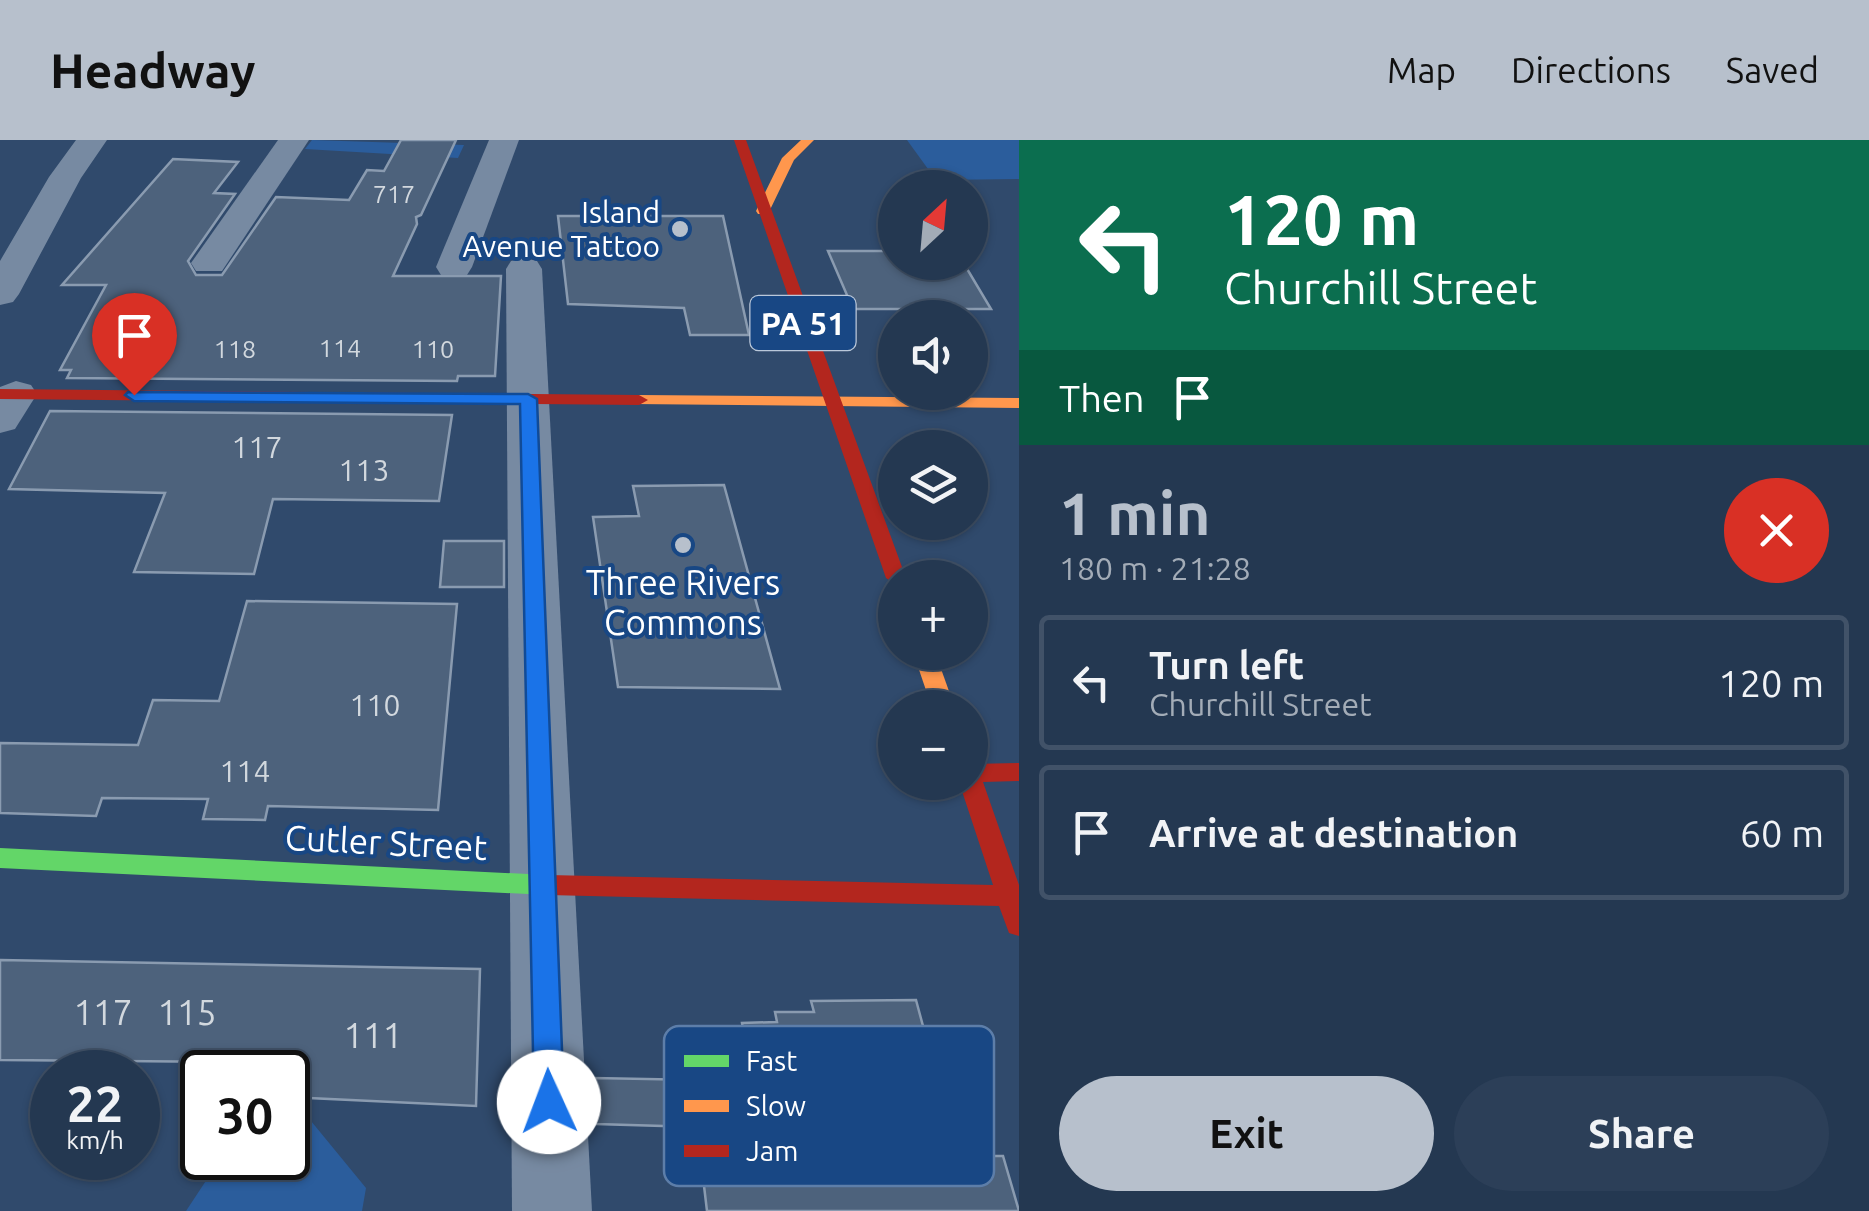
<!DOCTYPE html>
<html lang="en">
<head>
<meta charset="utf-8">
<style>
	body { margin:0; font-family:Ubuntu,sans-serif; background:#2c3f58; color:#f1f3f6; height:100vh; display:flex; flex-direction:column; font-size:38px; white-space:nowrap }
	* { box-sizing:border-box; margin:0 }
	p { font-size:32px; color:#a3acb7 }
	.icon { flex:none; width:55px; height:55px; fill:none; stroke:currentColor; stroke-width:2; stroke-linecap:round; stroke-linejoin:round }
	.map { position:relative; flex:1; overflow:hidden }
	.drawer { display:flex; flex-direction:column; background:#243851; width:850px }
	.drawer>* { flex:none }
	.guide { background:#0b6e4f; color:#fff; overflow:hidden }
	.needle { width:65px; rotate:26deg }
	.controls { position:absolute; left:878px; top:30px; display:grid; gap:20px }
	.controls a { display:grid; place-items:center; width:110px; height:110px; border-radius:50%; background:#243851; box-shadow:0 2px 8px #0004,0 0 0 2px #415268; font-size:50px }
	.speed { position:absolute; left:30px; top:910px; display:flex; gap:20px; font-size:50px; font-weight:700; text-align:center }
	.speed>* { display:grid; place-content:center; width:130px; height:130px; border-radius:50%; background:#243851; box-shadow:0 2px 8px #0004,0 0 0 2px #415268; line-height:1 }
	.speed small { font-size:25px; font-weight:400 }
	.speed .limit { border:5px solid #111; border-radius:15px; background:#fff; color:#111 }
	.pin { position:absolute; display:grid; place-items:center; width:85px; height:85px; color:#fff; margin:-102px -42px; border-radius:50% 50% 50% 0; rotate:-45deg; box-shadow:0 0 10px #0007 }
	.pin .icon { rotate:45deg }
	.me { position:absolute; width:110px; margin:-55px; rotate:358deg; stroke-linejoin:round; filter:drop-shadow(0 0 8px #0008) }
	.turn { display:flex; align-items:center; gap:35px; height:210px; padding:0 40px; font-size:45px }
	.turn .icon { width:130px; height:130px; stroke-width:2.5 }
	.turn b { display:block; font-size:70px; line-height:85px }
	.then { display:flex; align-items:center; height:95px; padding:0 40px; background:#0003; gap:20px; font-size:38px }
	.round { display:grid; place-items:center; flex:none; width:105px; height:105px; border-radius:52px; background:#2c3f58 }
	.overview { display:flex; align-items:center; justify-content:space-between; height:170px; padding:0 40px }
	h1 { font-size:60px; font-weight:700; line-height:75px; color:#b7c0cc }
	.primary-button { display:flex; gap:20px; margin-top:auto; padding:20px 40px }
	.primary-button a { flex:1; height:115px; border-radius:60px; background:#b7c0cc; color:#111; font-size:40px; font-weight:700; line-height:115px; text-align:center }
	.primary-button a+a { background:#2c3f58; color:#f1f3f6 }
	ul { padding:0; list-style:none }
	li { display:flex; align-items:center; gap:30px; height:135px; margin:0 20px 15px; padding:0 20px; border:5px solid #415268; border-radius:10px }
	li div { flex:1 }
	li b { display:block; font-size:38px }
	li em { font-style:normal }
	header { display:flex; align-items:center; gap:60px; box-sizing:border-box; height:140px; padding:0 50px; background:#b7c0cc; color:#111 }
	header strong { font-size:48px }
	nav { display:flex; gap:55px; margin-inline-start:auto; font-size:35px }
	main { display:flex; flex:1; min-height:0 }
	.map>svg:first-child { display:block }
</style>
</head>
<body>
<header>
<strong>Headway</strong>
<nav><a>Map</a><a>Directions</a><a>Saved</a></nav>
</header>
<main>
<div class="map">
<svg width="1019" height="1071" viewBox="0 0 1019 1071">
	<rect width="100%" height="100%" fill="#304a6c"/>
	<g fill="#2b5d9c">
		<polygon points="312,0 464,5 458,18 305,9"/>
		<polygon points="907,0 1019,0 1019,39 936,40"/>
		<polygon points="302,970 366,1048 362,1071 186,1071 221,1018 288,1018 288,971"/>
	</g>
	<g fill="#4d627c" stroke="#8a9bb0" stroke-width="2.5">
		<polygon points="401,0 456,0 421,75 416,77 417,84 393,136 501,136 495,236 458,236 457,241 67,238 71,230 60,230 106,145 62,145 173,19 238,22 214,53 235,54 188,121 196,135 222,135 276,57 349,60 367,30 384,31"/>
		<polygon points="558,76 723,76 749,195 690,195 684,168 568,164"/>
		<polygon points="828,111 895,111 895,122 963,122 991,169 853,169"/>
		<polygon points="50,271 452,275 439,361 273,359 254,434 134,432 165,353 9,349"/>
		<polygon points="724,345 780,549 618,547 593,377 639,376 633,346"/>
		<polygon points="444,401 504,401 504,447 440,447"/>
		<polygon points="247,461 457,464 438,670 268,666 265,680 203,679 208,659 102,658 96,676 0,673 0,603 138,605 153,560 219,561"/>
		<polygon points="0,820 480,829 476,966 288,957 288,932 233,932 235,922 0,920"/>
		<polygon points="916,860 958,1016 1003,1016 1019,1071 707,1071 697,987 596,984 594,938 752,941 742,883 777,882 775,872 814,872 811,861"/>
	</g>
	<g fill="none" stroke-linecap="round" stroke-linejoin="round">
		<g fill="#778aa2" fill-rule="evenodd">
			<polygon points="76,0 107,0 81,38 19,154 13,162 0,165 0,121 49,37"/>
			<polygon points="278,0 309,0 222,131 196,131 191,123"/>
			<polygon points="489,0 519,0 472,127 467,135 441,135 436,127"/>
			<polygon points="524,118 537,121 542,129 592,1071 512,1071 506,129 511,121"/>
			<polygon points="16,241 31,245 37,254 15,289 0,293 0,247"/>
		</g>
		<polygon fill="#63d668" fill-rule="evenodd" points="0,708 548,735 557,738 561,745 557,752 548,755 0,728"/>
		<g fill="#ff974d" fill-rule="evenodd">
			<polygon points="801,0 814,0 794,20 768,74 758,74 756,71 782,18"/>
			<polygon points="639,255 1019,258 1019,268 633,264 630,260"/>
			<polygon points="913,512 935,512 955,568 932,568"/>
		</g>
		<g fill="#b3261e" fill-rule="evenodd">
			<polygon points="734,0 746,0 906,438 895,438 895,444 886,438"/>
			<polygon points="0,249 639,255 648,260 639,265 0,259"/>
			<polygon points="1019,623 1019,641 983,642 1019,745 1019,796 1009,793 999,766 548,755 539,752 535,745 539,738 548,735 993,745 959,642 970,642 970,624"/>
		</g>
	</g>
	<polygon fill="#1a73e8" stroke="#114b97" stroke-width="2.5" points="128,252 528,254 537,259 564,962 560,972 549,976 538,972 534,962 520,264 134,261 125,255"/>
	<g fill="#b7c0cc" stroke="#184784" stroke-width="4">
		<circle cx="680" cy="89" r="10"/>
		<circle cx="683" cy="405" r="10"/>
	</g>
	<g text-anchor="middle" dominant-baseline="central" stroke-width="8" stroke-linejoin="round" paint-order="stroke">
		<g font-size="25" fill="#d2d8de">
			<text x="394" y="54">717</text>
			<text x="340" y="208">114</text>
			<text x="235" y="209">118</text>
			<text x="433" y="209">110</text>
		</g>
		<g font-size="30" fill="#fff" stroke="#184784" text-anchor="end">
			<text x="660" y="72">Island<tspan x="660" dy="34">Avenue Tattoo</tspan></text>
		</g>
		<g font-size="30" fill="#d2d8de">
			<text x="257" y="307">117</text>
			<text x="364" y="330">113</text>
			<text x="375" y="565">110</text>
			<text x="245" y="631">114</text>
		</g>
		<rect fill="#184784" stroke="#bac8da" stroke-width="2.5" x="750.5" y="156" width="105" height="54" rx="8"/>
		<g font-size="32" font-weight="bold" fill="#fff">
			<text x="803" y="183">PA 51</text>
		</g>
		<g font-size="35" fill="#fff" stroke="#184784">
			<text x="683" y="442">Three Rivers<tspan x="683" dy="40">Commons</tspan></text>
		</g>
		<g font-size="35" fill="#fff" stroke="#184784">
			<text transform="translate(386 702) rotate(3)">Cutler Street</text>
		</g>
		<g font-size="35" fill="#d2d8de">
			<text x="103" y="872">117</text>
			<text x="187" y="872">115</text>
			<text x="373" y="895">111</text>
		</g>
	</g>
	<rect x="664" y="886" width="330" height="160" rx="15" fill="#184784" stroke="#5d7ea9" stroke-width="2.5"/>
	<rect x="684" y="915" width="45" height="12" fill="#63d668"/>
	<rect x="684" y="960" width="45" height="12" fill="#ff974d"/>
	<rect x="684" y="1005" width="45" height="12" fill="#b3261e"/>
	<g font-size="28" fill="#fff">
		<text x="746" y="931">Fast</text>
		<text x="746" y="976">Slow</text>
		<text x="746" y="1021">Jam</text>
	</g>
</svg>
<div class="controls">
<a><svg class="needle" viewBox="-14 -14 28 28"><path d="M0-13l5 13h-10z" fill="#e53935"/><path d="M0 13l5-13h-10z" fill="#a3acb7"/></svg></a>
<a><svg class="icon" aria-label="sound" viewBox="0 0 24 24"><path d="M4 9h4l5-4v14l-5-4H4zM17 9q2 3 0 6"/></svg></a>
<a><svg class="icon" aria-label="layers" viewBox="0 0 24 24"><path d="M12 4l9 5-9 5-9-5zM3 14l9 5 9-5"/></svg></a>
<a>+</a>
<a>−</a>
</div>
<div class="speed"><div>22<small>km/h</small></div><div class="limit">30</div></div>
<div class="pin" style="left:134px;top:255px;background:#d93025"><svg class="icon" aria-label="arrive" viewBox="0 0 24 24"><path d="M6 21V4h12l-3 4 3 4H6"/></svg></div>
<svg class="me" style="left:549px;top:962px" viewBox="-20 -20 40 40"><circle r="19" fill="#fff"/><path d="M0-13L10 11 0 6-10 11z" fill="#1a73e8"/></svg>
</div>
<section class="drawer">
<div class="guide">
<div class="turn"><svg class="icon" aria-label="left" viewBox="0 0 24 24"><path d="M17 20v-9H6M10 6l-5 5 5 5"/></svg><div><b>120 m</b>Churchill Street</div></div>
<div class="then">Then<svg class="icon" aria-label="arrive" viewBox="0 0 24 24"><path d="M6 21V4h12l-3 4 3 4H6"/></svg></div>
</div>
<div class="overview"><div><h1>1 min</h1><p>180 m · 21:28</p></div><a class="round" style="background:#d93025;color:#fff"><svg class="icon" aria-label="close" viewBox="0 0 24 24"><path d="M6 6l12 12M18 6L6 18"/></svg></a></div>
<ul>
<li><svg class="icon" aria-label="left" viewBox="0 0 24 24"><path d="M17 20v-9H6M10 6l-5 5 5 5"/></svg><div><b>Turn left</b><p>Churchill Street</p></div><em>120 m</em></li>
<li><svg class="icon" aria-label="arrive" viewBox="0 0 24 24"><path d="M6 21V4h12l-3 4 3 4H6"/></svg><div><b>Arrive at destination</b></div><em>60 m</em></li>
</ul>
<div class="primary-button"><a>Exit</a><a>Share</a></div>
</section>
</main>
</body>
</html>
